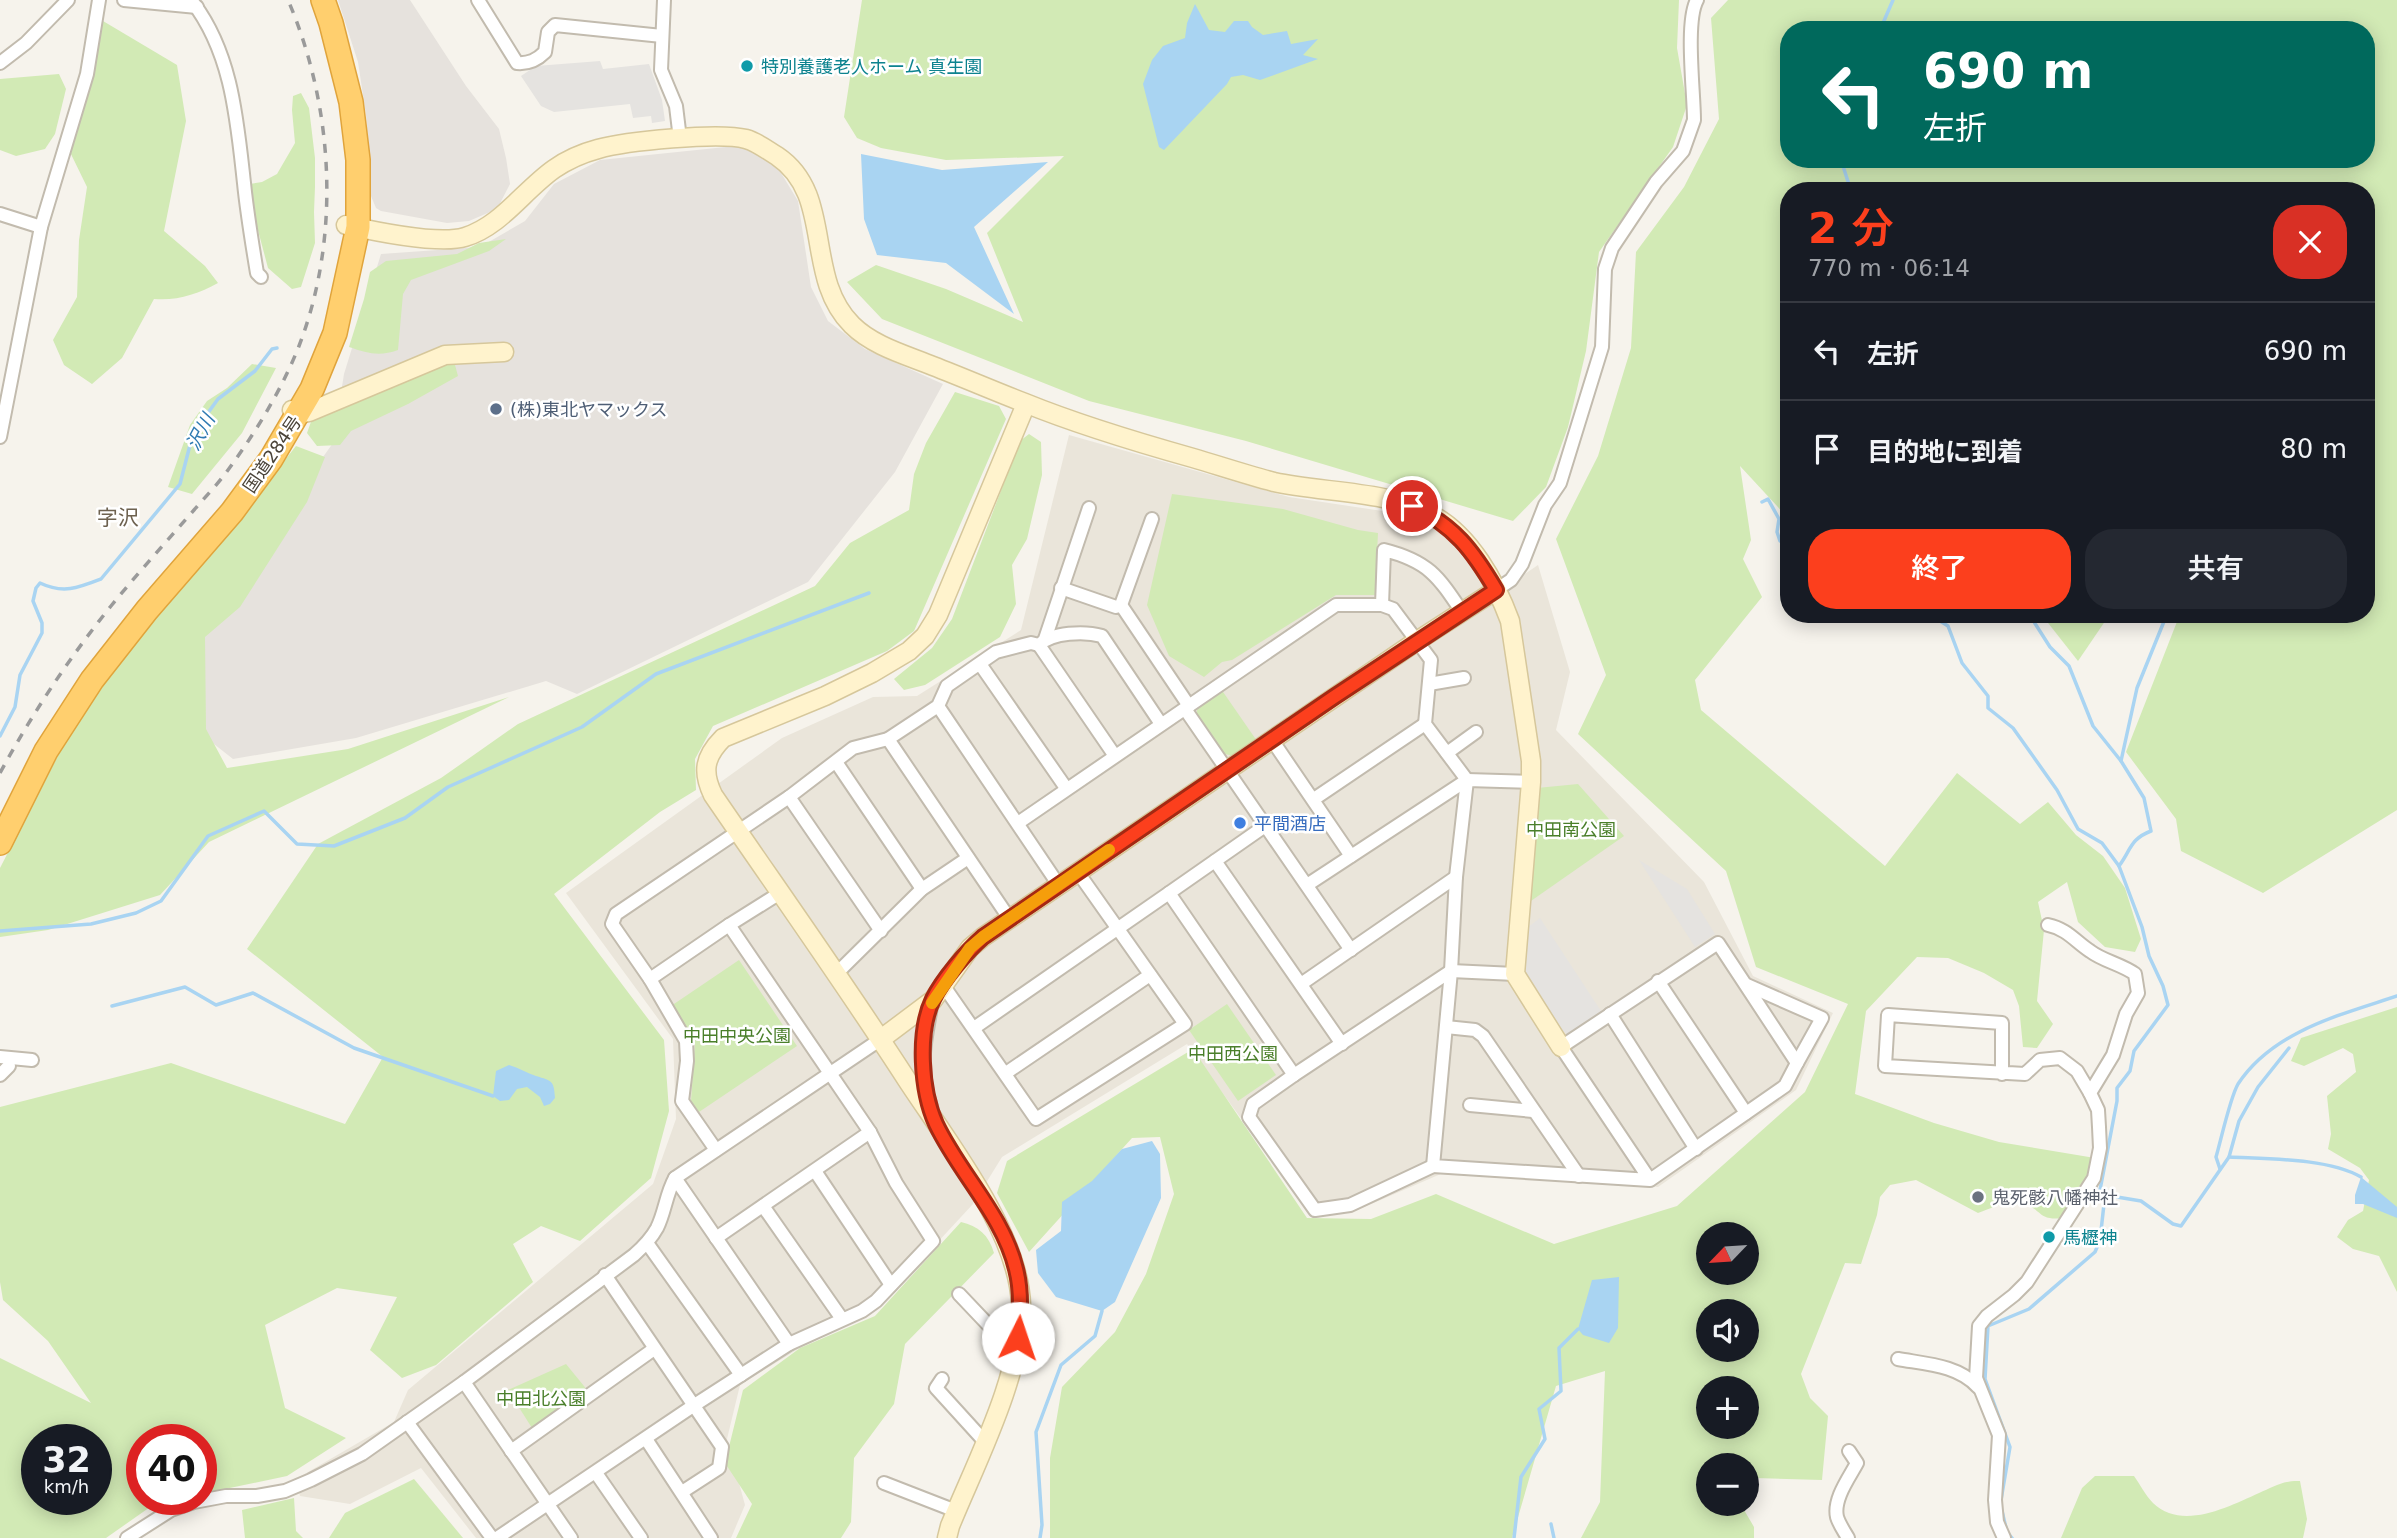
<!DOCTYPE html>
<html lang="ja">
<head>
<meta charset="utf-8">
<style>
	body { margin:0; font-family:"DejaVu Sans","Noto Sans JP",sans-serif; background:#242831; color:#f1f3f6; height:100vh; display:flex; flex-direction:column; font-size:26px; white-space:nowrap }
	* { box-sizing:border-box; margin:0 }
	p { font-size:23px; color:#9ea1a6 }
	.icon { flex:none; width:38px; height:38px; fill:none; stroke:currentColor; stroke-width:2; stroke-linecap:round; stroke-linejoin:round }
	.map { position:relative; flex:1; overflow:hidden }
	.sheet { position:absolute; left:1780px; top:182px; width:595px; height:441px; display:flex; flex-direction:column; background:#171b24; border-radius:28px; box-shadow:0 4px 18px #0003 }
	.sheet>* { flex:none }
	.hud { position:absolute; left:1780px; top:21px; width:595px; height:147px; border-radius:28px; box-shadow:0 4px 18px #0003; background:#00695c; color:#fff; overflow:hidden }
	.needle { width:46px; rotate:245deg }
	.tools { position:absolute; left:1696px; top:1222px; display:grid; gap:14px }
	.tools a { display:grid; place-items:center; width:63px; height:63px; border-radius:50%; background:#171b24; box-shadow:0 4px 18px #0003; font-size:35px }
	.speed { position:absolute; left:21px; top:1424px; display:flex; gap:14px; font-size:35px; font-weight:700; text-align:center }
	.speed>* { display:grid; place-content:center; width:91px; height:91px; border-radius:50%; background:#171b24; box-shadow:0 4px 18px #0003; line-height:1 }
	.speed small { font-size:18px; font-weight:400 }
	.speed .limit { border:10px solid #d22; background:#fff; color:#111 }
	.pin { position:absolute; display:grid; place-items:center; width:60px; height:60px; color:#fff; margin:-30px; border:4px solid #fff; border-radius:50%; box-shadow:0 2px 7px #0007 }
	.me { position:absolute; width:77px; margin:-38px; rotate:4deg; stroke-linejoin:round; filter:drop-shadow(0 0 5px #0008) }
	.turn { display:flex; align-items:center; gap:24px; height:147px; padding:0 28px; font-size:32px }
	.turn .icon { width:91px; height:91px; stroke-width:2.5 }
	.turn b { display:block; font-size:49px; line-height:60px }
	.round { display:grid; place-items:center; flex:none; width:74px; height:74px; border-radius:28px; background:#242831 }
	.headline { display:flex; align-items:center; justify-content:space-between; height:119px; padding:0 28px }
	h1 { font-size:42px; font-weight:600; line-height:52px; color:#fc3f1d }
	.cta { display:flex; gap:14px; margin-top:auto; padding:14px 28px }
	.cta a { flex:1; height:80px; border-radius:28px; background:#fc3f1d; color:#fff; font-size:28px; font-weight:600; line-height:80px; text-align:center }
	.cta a+a { background:#242831; color:#f1f3f6 }
	ul { padding:0; list-style:none }
	li { display:flex; align-items:center; gap:21px; height:98px; padding:0 28px; border-top:2px solid #363941 }
	li div { flex:1 }
	li b { display:block; font-size:26px }
	li em { font-style:normal }
	.map>svg:first-child { display:block }
</style>
</head>
<body>
<div class="map">
<svg width="2397" height="1538" viewBox="0 0 2397 1538">
	<rect width="100%" height="100%" fill="#f6f3ec"/>
	<polygon fill="#eae5da" points="1069,435 1289,497 1389,512 1438,527 1494,595 1538,565 1570,672 1556,730 1704,882 1753,976 1833,1013 1796,1090 1658,1187 1443,1173 1355,1211 1312,1216 1187,1044 1002,1157 973,1204 872,1313 798,1349 740,1385 727,1439 745,1505 731,1538 476,1538 421,1468 350,1504 300,1496 296,1479 394,1422 408,1390 653,1184 676,1119 673,1039 566,893 782,738 873,697 917,696 1021,630"/>
	<g fill="#e6e2dd">
		<polygon points="338,0 410,0 466,86 499,129 506,158 510,184 497,209 469,221 447,223 381,211 376,208 371,196 366,115 358,62"/>
		<polygon points="745,145 778,168 798,201 811,287 828,321 865,349 943,384 895,472 808,582 577,694 546,681 356,738 233,759 200,733 198,632 333,443 344,374 381,254 480,247 525,221 554,184 600,160"/>
	</g>
	<g fill="#d2eab5" fill-rule="evenodd">
		<polygon points="862,0 1679,0 1677,48 1687,105 1673,147 1599,252 1586,351 1568,427 1546,487 1513,521 1246,441 1089,401 882,319 847,282 876,265 946,289 1023,322 987,233 1064,156 946,160 881,148 857,138 844,117"/>
		<path d="M1728 0H2397V810L2263 893 2181 851 2176 819 2126 752 2180 614H2366V191H1788V518L1740 466 1751 540 1743 559 1762 597 1695 680 1701 710 1885 866 1957 773 2020 824 2048 802 2076 835 2103 856 2125 888 2141 939 2135 952 2105 947 2078 922 2067 882 2038 902 2044 930 2037 1001 2053 1024 2037 1048 2023 1047 2019 1006 2013 990 1984 973 1948 958 1917 957 1866 1011 1855 1094 1934 1123 1999 1142 2095 1158 2088 1181 2068 1218C2035 1221 2046 1211 2022 1203 2010 1199 1990 1209 1978 1213L1916 1180 1890 1185 1880 1197 1877 1215 1861 1264 1845 1263 1801 1374 1810 1398 1828 1416 1822 1480 1755 1478 1747 1487 1746 1465H1708V1503H1740L1754 1527V1538H1581L1600 1502 1605 1371 1556 1386 1512 1538H1050V1458L1062 1387 1115 1332 1146 1274 1174 1194 1160 1137 1132 1138 1029 1252 997 1193 1007 1161 1193 1049 1307 1218 1371 1219 1436 1194 1554 1244 1677 1206 1805 1092 1848 1004 1756 967 1726 871 1578 734 1606 675 1556 539 1598 456 1631 348 1636 252 1684 187 1719 119 1711 18ZM1788 30H2366V159H1788ZM1708 1234H1746V1272H1708ZM1708 1311H1746V1349H1708ZM1708 1388H1746V1426H1708Z"/>
		<path d="M103 21 177 65 186 121 164 231 205 266 218 283C198 294 177 301 154 299L122 358 92 384 64 365 53 340 77 297 79 240 87 187 69 150Z"/>
		<polygon points="59,74 66,89 55,134 45,149 16,156 0,150 0,79"/>
		<polygon points="301,93 309,108 315,158 315,187 314,212 315,243 301,287 292,289 268,268 251,204 250,184 262,182 277,174 295,143 292,110 293,96"/>
		<path d="M506 239 489 251 411 280 403 294 398 350C379 357 367 353 349 347L364 299 370 272 386 261 457 254 479 243Z"/>
		<polygon points="447,361 455,365 458,376 408,404 351,431 340,445 317,446 307,433 312,419"/>
		<polygon points="252,364 276,368 242,433 192,494 168,487 190,425 207,401 227,388"/>
		<path d="M955 392 999 406 1006 419 914 631 887 651 713 726 695 759 696 790 660 812 554 894 664 1040 669 1111 651 1178 580 1241 541 1226 513 1244 533 1282 436 1365 402 1378 370 1350 397 1297 337 1288 265 1325 285 1408 346 1438 287 1476 201 1494V1440H142V1500H177L153 1505 106 1538H0V1358L91 1403 48 1341 3 1300 0 1282V1107L171 1063 345 1124 383 1057 247 949 318 844 441 778 518 724 815 586 850 543 909 510 914 474 926 443ZM37 1440H96V1500H37Z"/>
		<polygon points="1029,434 1041,442 1042,475 1027,539 1012,565 1016,604 1000,637 925,685 904,690 894,679 932,648 952,619 1020,441"/>
		<polygon points="296,446 325,457 307,502 240,607 205,637 206,729 227,768 348,749 509,697 209,842 160,895 48,930 0,937 0,868 66,740 115,668 188,574 250,504"/>
		<polygon points="1172,494 1283,509 1358,530 1378,533 1375,595 1336,595 1232,660 1222,662 1204,677 1169,656 1147,605"/>
		<polygon points="2041,614 2110,614 2078,661"/>
		<polygon points="1221,689 1257,741 1234,756 1220,753 1196,716 1198,706"/>
		<polygon points="1578,784 1624,836 1528,903 1537,788"/>
		<polygon points="739,960 797,1046 699,1112 691,1101 695,1043 671,1006"/>
		<polygon points="1227,1004 1276,1075 1238,1101 1189,1030"/>
		<polygon points="2397,1007 2397,1292 2379,1256 2353,1249 2337,1237 2348,1220 2363,1211 2369,1180 2360,1168 2328,1149 2331,1134 2327,1096 2356,1072 2353,1054 2343,1048 2304,1066 2291,1061 2301,1038"/>
		<path d="M961 1222C978 1226 989 1235 994 1253L905 1344 894 1404 854 1458 851 1522 841 1538H736L752 1504 725 1463 743 1390 800 1348 875 1316Z"/>
		<polygon points="566,1364 588,1391 532,1428 508,1390"/>
		<path d="M2095 1476H2134C2140 1484 2145 1495 2153 1503 2182 1531 2228 1507 2259 1493 2273 1487 2284 1480 2300 1481L2307 1519 2303 1538H2061L2082 1488Z"/>
		<polygon points="414,1479 463,1538 329,1538 345,1513"/>
		<polygon points="294,1498 296,1531 303,1538 245,1538 242,1510"/>
	</g>
	<g fill="#e5e3e0">
		<polygon points="600,61 603,69 649,64 662,100 665,121 652,123 651,116 633,118 630,104 554,112 541,106 521,76 536,66"/>
		<polygon points="1639,860 1687,889 1715,934 1695,947"/>
		<polygon points="1540,918 1601,1011 1568,1033 1559,1031 1523,972 1527,928"/>
	</g>
	<g fill="#a9d4f2">
		<polygon points="1195,4 1209,30 1225,32 1234,21 1248,21 1252,27 1263,35 1287,31 1291,44 1318,39 1303,55 1318,59 1260,80 1243,75 1231,77 1227,84 1164,150 1159,147 1143,84 1152,60 1163,46 1185,38 1187,23"/>
		<polygon points="861,154 942,170 1048,162 974,227 1014,314 946,263 877,255 864,219"/>
		<path d="M509 1065C519 1068 527 1073 536 1076 552 1081 554 1080 555 1098L550 1104 544 1106 540 1097 527 1087 517 1089 509 1100 500 1101 493 1096 496 1071Z"/>
		<polygon points="1152,1141 1160,1154 1161,1198 1115,1302 1102,1311 1056,1297 1038,1273 1036,1250 1061,1231 1062,1202 1092,1181 1122,1149"/>
		<polygon points="2361,1177 2397,1207 2397,1218 2363,1204 2355,1204 2355,1195"/>
		<polygon points="1619,1277 1618,1328 1609,1343 1583,1335 1578,1329 1592,1280"/>
	</g>
	<g fill="none" stroke-linecap="round" stroke-linejoin="round">
		<g stroke="#a9d4f2" stroke-width="3.5">
			<polyline points="1880,30 1893,0"/>
			<polyline points="1843,159 1843,166 1851,191"/>
			<polyline points="1762,502 1768,499 1779,519 1777,532 1780,541 1788,545"/>
			<polyline points="1929,614 1948,626 1962,663 1988,696 1988,708 2013,728 2057,790 2078,829 2102,843 2119,866 2142,927 2149,956 2163,986 2168,1005 2134,1051 2130,1071 2117,1088 2117,1101 2100,1190 2105,1195 2100,1240 2095,1252 2029,1309 1988,1326 1985,1379 2010,1447 2001,1500"/>
			<polyline points="2029,614 2050,647 2069,666 2093,726 2121,761"/>
			<path d="M0 736 15 707 20 675 42 633V623L33 601 36 588 40 583C63 594 78 588 101 579L180 484 190 445 202 421 218 399 255 371 272 349 277 348"/>
			<path d="M2119 866C2131 850 2130 839 2151 831L2144 798 2121 761 2137 688 2167 614"/>
			<polyline points="0,931 91,924 136,913 161,901 208,836 264,811 297,844 334,846 405,818 448,787 582,727 656,674 869,593"/>
			<polyline points="112,1006 185,987 216,1005 253,993 354,1048 493,1096"/>
			<path d="M2229 1157C2268 1159 2328 1158 2361 1177"/>
			<path d="M2220 1169 2216 1157C2221 1140 2230 1098 2238 1084 2273 1031 2340 1015 2397 996"/>
			<polyline points="2105,1195 2141,1201 2173,1224 2181,1226 2229,1157 2239,1121 2258,1087 2289,1048"/>
			<polyline points="2002,1511 2007,1532 2012,1538"/>
			<polyline points="1551,1524 1554,1538"/>
			<polyline points="1040,1538 1042,1525 1036,1432 1061,1365 1095,1336 1102,1311"/>
			<polyline points="1514,1538 1521,1477 1545,1439 1539,1409 1561,1391 1559,1348 1578,1329"/>
		</g>
		<g stroke="#c2bbae" stroke-width="16">
			<g id="street">
				<polyline points="124,0 197,7"/>
				<path d="M191 0C232 52 237 120 244 183 247 213 252 243 257 273L261 277"/>
				<path d="M478 0 517 63C529 64 537 60 545 52L548 32 555 25 662 36"/>
				<polyline points="664,0 661,70 676,106 680,139"/>
				<polyline points="0,63 26,43 68,0"/>
				<polyline points="0,214 41,227"/>
				<polyline points="0,437 41,227 87,74 99,0"/>
				<polyline points="1061,588 1116,607 1121,605 1152,519"/>
				<path d="M1496 590 1511 580 1522 564 1545 505 1560 483 1602 347 1605 269 1612 248 1656 182 1683 151 1694 120C1694 92 1685 22 1697 0"/>
				<polyline points="1121,605 1189,706"/>
				<path d="M1382 605 1384 550C1428 561 1438 576 1462 612"/>
				<polyline points="1045,639 1089,508"/>
				<polyline points="1039,645 1115,756"/>
				<polyline points="980,664 1066,788"/>
				<polyline points="1429,684 1464,678"/>
				<polyline points="938,706 1058,884"/>
				<polyline points="1185,709 1351,950"/>
				<polyline points="888,739 1009,918"/>
				<polyline points="1272,740 1351,856"/>
				<polyline points="1447,753 1476,732"/>
				<polyline points="836,762 922,889"/>
				<polyline points="789,797 881,931"/>
				<polyline points="1314,799 1425,724"/>
				<polyline points="1018,823 1336,605 1382,605 1393,609 1431,660 1425,724 1467,780 1456,877 1451,971 1433,1166 1650,1180 1785,1086 1797,1063 1718,943 1561,1047 1650,1180"/>
				<polyline points="1215,861 1342,1044"/>
				<polyline points="1307,885 1467,780 1531,782"/>
				<polyline points="1169,893 1265,826"/>
				<polyline points="729,925 780,893"/>
				<polyline points="836,974 922,889 968,858"/>
				<polyline points="1658,981 1746,1113"/>
				<polyline points="1301,984 1456,877"/>
				<polyline points="943,985 1036,1119 1185,1024 1077,871"/>
				<polyline points="1747,985 1822,1018 1797,1063"/>
				<polyline points="1610,1014 1696,1149"/>
				<polyline points="1446,1027 1475,1030 1483,1036 1579,1176"/>
				<polyline points="974,1028 1169,893 1294,1075 1451,971 1515,974"/>
				<polyline points="0,1057 32,1060"/>
				<polyline points="1006,1073 1150,975"/>
				<polyline points="2002,1074 2002,1023 1888,1015 1885,1066 2025,1074 2040,1060 2060,1058 2077,1071 2090,1093"/>
				<polyline points="0,1075 9,1066"/>
				<polyline points="1294,1075 1253,1104 1249,1117 1315,1210 1350,1205 1433,1166"/>
				<polyline points="1470,1105 1533,1111"/>
				<path d="M932 1110C917 1066 925 1044 932 1001"/>
				<path d="M716 1150 682 1101 687 1061 686 1041 650 979 612 924 616 914 789 797 853 748 888 739 938 706 947 686 996 652 1031 643 1039 645C1052 632 1085 631 1102 636L1161 724"/>
				<polyline points="815,1171 891,1285"/>
				<polyline points="675,1178 789,1344"/>
				<polyline points="763,1206 842,1319"/>
				<polyline points="716,1238 870,1132"/>
				<polyline points="647,1243 741,1375"/>
				<polyline points="605,1275 722,1447 719,1468 682,1492"/>
				<polyline points="959,1294 1015,1353"/>
				<path d="M1898 1359C1926 1364 1958 1365 1978 1387"/>
				<polyline points="942,1379 936,1388 986,1443"/>
				<polyline points="464,1382 571,1538"/>
				<polyline points="407,1422 492,1538"/>
				<polyline points="646,1439 711,1538"/>
				<polyline points="511,1451 654,1349"/>
				<polyline points="596,1473 641,1538"/>
				<polyline points="884,1483 956,1511"/>
				<path d="M127 1538 171 1510 194 1502 226 1496H257L285 1491 311 1480 362 1454 464 1382 634 1255C643 1247 651 1239 657 1228 665 1212 666 1194 675 1178L881 1039"/>
				<polyline points="497,1538 693,1406 789,1344 862,1311 876,1301 933,1241 896,1183 870,1132 729,925 650,979"/>
				<path d="M1848 1538C1844 1531 1839 1524 1837 1517 1833 1499 1849 1478 1857 1463L1849 1451"/>
				<path d="M2004 1538 1997 1522 1995 1500 1999 1435 1976 1378 1979 1326 1987 1316 2014 1295 2027 1282 2094 1178 2100 1148 2099 1127 2098 1110 2090 1093 2113 1055 2126 1014 2138 993 2135 974C2121 964 2103 961 2090 951 2075 941 2067 929 2048 925"/>
			</g>
		</g>
		<g stroke="#d6c79b" stroke-width="21">
			<g id="secondary">
				<path d="M346 225C373 231 439 245 465 237 501 226 523 191 554 169 567 160 583 153 598 149 626 141 719 132 746 139 757 142 767 150 777 156 835 195 803 276 852 325 873 346 906 355 933 366 964 378 994 391 1025 403 1079 425 1136 442 1193 458 1220 466 1247 475 1274 482 1323 493 1387 490 1432 515 1470 535 1496 583 1510 621L1531 761V782L1515 974 1561 1047"/>
				<polyline points="292,410 299,414 309,412 445,355 504,352"/>
				<polyline points="881,1039 933,1000 970,948 983,937 1417,641 1496,590"/>
				<path d="M947 1538 950 1526C976 1462 1022 1375 1021 1305 1019 1232 947 1141 907 1080 845 984 778 890 713 795 702 772 704 757 723 738L825 696 872 673 909 651 925 636 938 615 1026 404"/>
			</g>
		</g>
		<g stroke="#e0a43c" stroke-width="26">
			<polyline id="highway" points="0,843 46,751 92,680 147,610 232,512 271,459 312,389 335,333 358,227 358,160 351,102 331,23 323,0"/>
		</g>
		<use href="#street" stroke="#fff" stroke-width="12"/>
		<use href="#secondary" stroke="#fff3cd" stroke-width="18"/>
		<use href="#highway" stroke="#ffcf6e" stroke-width="23"/>
		<path stroke="#9a9a9a" stroke-width="3.5" stroke-dasharray="9 9" stroke-linecap="butt" d="M0 773C32 714 69 658 111 606 138 573 166 542 194 510 205 497 218 484 228 470 256 432 282 389 299 346 341 237 334 107 288 0"/>
	</g>
	<g fill="none" stroke-linecap="round" stroke-linejoin="round">
		<g stroke="#a42913" stroke-width="18">
			<path id="route" d="M1018 1338C1020 1315 1022 1292 1016 1269 1003 1215 959 1173 936 1124 921 1091 917 1032 933 999 943 979 966 952 983 937L1334 697 1496 590C1473 551 1454 525 1412 506"/>
		</g>
		<use href="#route" stroke="#fc3f1d" stroke-width="12"/>
		<polyline stroke="#f59e0b" stroke-width="12" points="932,1003 970,948 983,937 1109,850"/>
	</g>
	<g fill="#0f9aa8" stroke="#fff" stroke-width="2.5">
		<circle cx="747" cy="66" r="7"/>
		<circle cx="2049" cy="1237" r="7"/>
	</g>
	<circle fill="#5c6f8a" stroke="#fff" stroke-width="2.5" cx="496" cy="409" r="7"/>
	<circle fill="#3f7fe0" stroke="#fff" stroke-width="2.5" cx="1240" cy="823" r="7"/>
	<circle fill="#6b7280" stroke="#fff" stroke-width="2.5" cx="1978" cy="1197" r="7"/>
	<g text-anchor="middle" dominant-baseline="central" stroke-width="5" stroke-linejoin="round" paint-order="stroke">
		<g font-size="18" fill="#0d838f" stroke="#fff" text-anchor="start">
			<text x="761" y="66">特別養護老人ホーム 真生園</text>
			<text x="2063" y="1237">馬櫪神</text>
		</g>
		<g font-size="18" fill="#4e5e75" stroke="#fff" text-anchor="start">
			<text x="510" y="409">(株)東北ヤマックス</text>
		</g>
		<g font-size="18" fill="#4b4439" stroke="#fff">
			<text transform="translate(272 454) rotate(-56)">国道284号</text>
		</g>
		<g font-size="18" fill="#366cbe" stroke="#fff" text-anchor="start">
			<text x="1254" y="823">平間酒店</text>
		</g>
		<g font-size="18" fill="#4a7f2a" stroke="#fff">
			<text x="1571" y="829">中田南公園</text>
			<text x="737" y="1035">中田中央公園</text>
			<text x="1233" y="1053">中田西公園</text>
			<text x="541" y="1398">中田北公園</text>
		</g>
		<g font-size="18" fill="#5b616d" stroke="#fff" text-anchor="start">
			<text x="1992" y="1197">鬼死骸八幡神社</text>
		</g>
		<g font-size="19" font-style="italic" fill="#2e7ab2" stroke="#fff">
			<text transform="translate(200 432) rotate(-62)">沢川</text>
		</g>
		<g font-size="21" fill="#6e6250" stroke="#fff">
			<text x="118" y="518">字沢</text>
		</g>
	</g>
</svg>
<div class="tools">
<a><svg class="needle" viewBox="-14 -14 28 28"><path d="M0-13l5 13h-10z" fill="#e53935"/><path d="M0 13l5-13h-10z" fill="#9ea1a6"/></svg></a>
<a><svg class="icon" aria-label="sound" viewBox="0 0 24 24"><path d="M4 9h4l5-4v14l-5-4H4zM17 9q2 3 0 6"/></svg></a>
<a>+</a>
<a>−</a>
</div>
<div class="speed"><div>32<small>km/h</small></div><div class="limit">40</div></div>
<div class="pin" style="left:1412px;top:506px;background:#d93025"><svg class="icon" aria-label="arrive" viewBox="0 0 24 24"><path d="M6 21V4h12l-3 4 3 4H6"/></svg></div>
<svg class="me" style="left:1018px;top:1338px" viewBox="-20 -20 40 40"><circle r="19" fill="#fff"/><path d="M0-13L10 11 0 6-10 11z" fill="#fc3f1d"/></svg>
<div class="hud">
<div class="turn"><svg class="icon" aria-label="left" viewBox="0 0 24 24"><path d="M17 20v-9H6M10 6l-5 5 5 5"/></svg><div><b>690 m</b>左折</div></div>
</div>
<section class="sheet">
<div class="headline"><div><h1>2 分</h1><p>770 m · 06:14</p></div><a class="round" style="background:#d93025;color:#fff"><svg class="icon" aria-label="close" viewBox="0 0 24 24"><path d="M6 6l12 12M18 6L6 18"/></svg></a></div>
<ul>
<li><svg class="icon" aria-label="left" viewBox="0 0 24 24"><path d="M17 20v-9H6M10 6l-5 5 5 5"/></svg><div><b>左折</b></div><em>690 m</em></li>
<li><svg class="icon" aria-label="arrive" viewBox="0 0 24 24"><path d="M6 21V4h12l-3 4 3 4H6"/></svg><div><b>目的地に到着</b></div><em>80 m</em></li>
</ul>
<div class="cta"><a>終了</a><a>共有</a></div>
</section>
</div>
</body>
</html>
